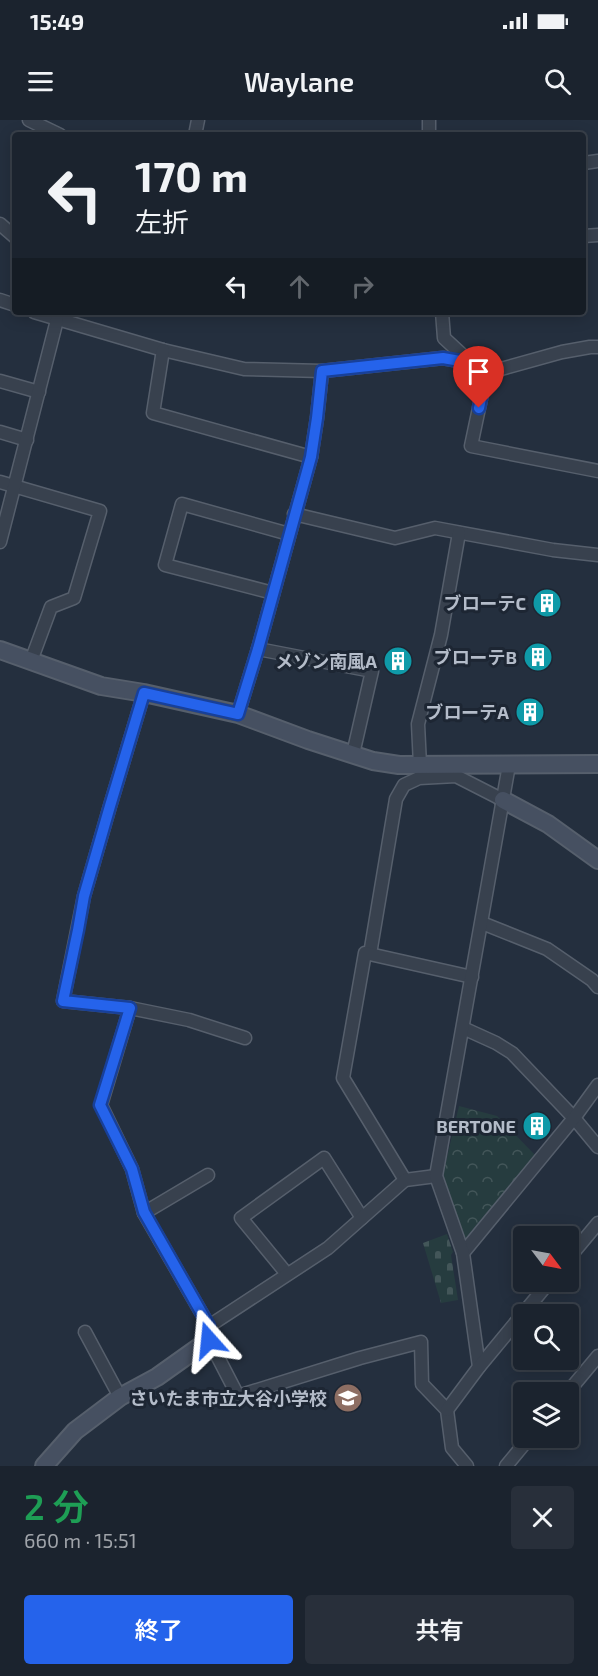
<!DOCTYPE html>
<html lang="ja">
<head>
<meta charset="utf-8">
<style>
	body { margin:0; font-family:"Exo 2","Noto Sans JP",sans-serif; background:#282f3a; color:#f1f3f6; height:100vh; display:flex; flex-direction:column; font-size:22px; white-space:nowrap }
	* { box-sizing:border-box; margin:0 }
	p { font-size:20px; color:#a0a4aa }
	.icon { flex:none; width:33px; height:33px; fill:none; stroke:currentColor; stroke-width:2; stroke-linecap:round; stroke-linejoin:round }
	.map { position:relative; height:1346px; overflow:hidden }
	.details { display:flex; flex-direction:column; background:#1b232e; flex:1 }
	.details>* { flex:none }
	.top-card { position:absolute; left:12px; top:12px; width:574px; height:183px; border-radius:6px; box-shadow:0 3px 15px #0003,0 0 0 2px #39404a; background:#1b232e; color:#f1f3f6; overflow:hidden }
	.needle { width:39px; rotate:122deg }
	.buttons { position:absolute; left:513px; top:1106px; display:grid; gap:12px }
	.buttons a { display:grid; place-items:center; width:66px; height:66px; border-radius:6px; background:#1b232e; box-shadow:0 3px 15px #0003,0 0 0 2px #39404a; font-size:30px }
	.pin { position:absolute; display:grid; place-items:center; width:51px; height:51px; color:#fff; margin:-62px -26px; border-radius:50% 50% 50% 0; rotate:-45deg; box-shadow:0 0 6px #0007 }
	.pin .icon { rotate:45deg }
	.me { position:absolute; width:66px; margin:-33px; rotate:342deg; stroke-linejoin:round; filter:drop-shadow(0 0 4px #0008) }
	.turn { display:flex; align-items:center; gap:21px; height:126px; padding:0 24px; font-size:27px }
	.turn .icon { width:78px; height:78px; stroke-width:2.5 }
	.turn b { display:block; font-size:42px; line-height:51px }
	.lanes { display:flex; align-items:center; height:57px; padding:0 24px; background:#0003; justify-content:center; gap:30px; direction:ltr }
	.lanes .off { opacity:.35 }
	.round { display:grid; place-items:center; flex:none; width:63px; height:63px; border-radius:6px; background:#282f3a }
	.headline { display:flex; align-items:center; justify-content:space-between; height:102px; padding:0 24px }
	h1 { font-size:36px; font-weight:600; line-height:45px; color:#1e9e55 }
	.button { display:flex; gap:12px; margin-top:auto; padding:12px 24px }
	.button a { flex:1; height:69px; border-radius:6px; background:#2563eb; color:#fff; font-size:24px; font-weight:600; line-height:69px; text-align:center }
	.button a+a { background:#282f3a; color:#f1f3f6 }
	.status { display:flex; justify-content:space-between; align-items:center; height:42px; padding:0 30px; background:#1b232e; direction:ltr }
	.status svg { height:16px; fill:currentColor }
	header { display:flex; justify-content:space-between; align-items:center; height:78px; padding:0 24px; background:#1b232e; font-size:27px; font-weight:600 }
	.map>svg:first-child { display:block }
</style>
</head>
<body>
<div class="status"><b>15:49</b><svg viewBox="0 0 49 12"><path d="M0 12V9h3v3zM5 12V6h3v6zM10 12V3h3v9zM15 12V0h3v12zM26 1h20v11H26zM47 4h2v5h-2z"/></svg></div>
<header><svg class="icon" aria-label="menu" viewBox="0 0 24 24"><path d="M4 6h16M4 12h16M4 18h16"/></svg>Waylane<svg class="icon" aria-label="search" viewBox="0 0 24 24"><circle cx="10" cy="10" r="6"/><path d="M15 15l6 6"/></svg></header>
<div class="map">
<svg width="598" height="1346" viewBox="0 0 598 1346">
	<defs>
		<pattern id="cemetery-stones" width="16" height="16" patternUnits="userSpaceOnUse" patternTransform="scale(1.5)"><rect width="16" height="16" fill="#263c3f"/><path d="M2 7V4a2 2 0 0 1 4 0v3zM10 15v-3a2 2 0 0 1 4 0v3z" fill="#435659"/></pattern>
		<pattern id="park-crowns" width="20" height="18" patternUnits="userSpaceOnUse" patternTransform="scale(1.5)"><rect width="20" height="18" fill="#263c3f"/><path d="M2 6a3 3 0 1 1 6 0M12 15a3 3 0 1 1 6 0" fill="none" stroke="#435659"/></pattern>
	</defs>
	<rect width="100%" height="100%" fill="#242f3e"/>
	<polygon fill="url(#cemetery-stones)" points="447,1114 453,1132 451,1135 458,1180 441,1183 423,1123"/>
	<polygon fill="url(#park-crowns)" points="459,986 497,996 535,1035 465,1119 441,1063"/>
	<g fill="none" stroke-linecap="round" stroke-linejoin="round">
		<g stroke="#565f6c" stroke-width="15">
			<g id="street">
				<polyline points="29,0 60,15"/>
				<polyline points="429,0 429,15"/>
				<polyline points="195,15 198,0"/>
				<polyline points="584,43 598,41"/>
				<polyline points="0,104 15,117"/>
				<polyline points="584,116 598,115"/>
				<polyline points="0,180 15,185"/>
				<polyline points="34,192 163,230 244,249 322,251 443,238 471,243"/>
				<polyline points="442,192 444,218 471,243 487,250 501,249 562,232 590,227 598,227"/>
				<polyline points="163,230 153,293 311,337"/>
				<polyline points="487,250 471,326 598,351"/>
				<polyline points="0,261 39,272"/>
				<polyline points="0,312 27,320"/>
				<polyline points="0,362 100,391 74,478 51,487 31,541"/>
				<polyline points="294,394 395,418 435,408 553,430 598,435"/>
				<polyline points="0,422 57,200"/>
				<polyline points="273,473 165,445 182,384 289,414"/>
				<polyline points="258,529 372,551 353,634"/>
				<polyline points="144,573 110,686 84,776 63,881 130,888 101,985 132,1049 144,1093 209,1206 209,1220 238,1276 360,1238 421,1222 422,1264 447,1290 452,1328 467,1346"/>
				<polyline points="238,594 258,529 311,337 317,298 322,251"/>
				<polyline points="420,645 418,604 441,515 459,413"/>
				<polyline points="482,803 547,829 592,860 598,867"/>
				<polyline points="370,834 396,679 404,665 419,658 456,656 503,680"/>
				<polyline points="130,888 189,900 245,918"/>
				<polyline points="463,908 496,923 512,933 574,998 598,1027"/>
				<polyline points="405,1060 343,958 365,833 472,857"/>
				<polyline points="144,1093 208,1055"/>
				<polyline points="463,1133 574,998 598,965"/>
				<polyline points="568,1139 598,1103"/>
				<polyline points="287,1154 241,1098 324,1038 362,1098"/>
				<polyline points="209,1206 328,1128 405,1060 436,1056"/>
				<polyline points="85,1212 120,1277"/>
				<polyline points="479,1247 463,1133 436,1056 509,645"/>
				<polyline points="568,1272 598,1236"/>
				<polyline points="447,1290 479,1247 550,1161"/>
				<polyline points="506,1346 530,1317"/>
			</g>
		</g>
		<g stroke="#565f6c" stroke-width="20">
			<g id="secondary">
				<polyline points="0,530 101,566 144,573 238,594 308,620 373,641 399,645 598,644"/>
				<polyline points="503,680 548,704 598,740"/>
				<polyline points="44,1346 75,1311 120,1277 157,1257 209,1220"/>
			</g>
		</g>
		<use href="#street" stroke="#38414e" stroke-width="12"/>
		<use href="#secondary" stroke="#465061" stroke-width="16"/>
	</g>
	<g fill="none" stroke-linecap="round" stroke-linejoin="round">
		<g stroke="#184099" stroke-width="15">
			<polyline id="route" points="209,1220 209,1206 144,1092 132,1049 100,985 130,888 63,881 78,810 84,776 110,686 144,573 238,594 258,529 311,337 317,298 322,251 443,238 471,243 487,250 479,288"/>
		</g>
		<use href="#route" stroke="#2563eb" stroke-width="10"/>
	</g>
	<defs>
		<g id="building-disc" transform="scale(1.5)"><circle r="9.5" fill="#0f9aa8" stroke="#1d2633"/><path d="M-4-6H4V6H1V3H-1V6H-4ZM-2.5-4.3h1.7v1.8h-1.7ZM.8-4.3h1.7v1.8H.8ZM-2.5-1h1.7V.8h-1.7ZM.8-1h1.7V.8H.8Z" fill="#fff"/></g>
		<g id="school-disc" transform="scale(1.5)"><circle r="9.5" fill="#8d6e63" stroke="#1d2633"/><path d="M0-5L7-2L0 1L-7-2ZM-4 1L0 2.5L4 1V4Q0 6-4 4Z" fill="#fff"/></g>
	</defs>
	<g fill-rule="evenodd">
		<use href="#building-disc" x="547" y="483"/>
		<use href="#building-disc" x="538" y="537"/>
		<use href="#building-disc" x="398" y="541"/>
		<use href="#building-disc" x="530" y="592"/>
		<use href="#building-disc" x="537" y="1006"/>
		<use href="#school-disc" x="348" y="1278"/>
	</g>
	<g text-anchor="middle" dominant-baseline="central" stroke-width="6" stroke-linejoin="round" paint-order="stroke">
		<g font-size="18" font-weight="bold" fill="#b4bcc9" stroke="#1d2633" text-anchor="end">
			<text x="526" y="483">ブローテC</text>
			<text x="517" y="537">ブローテB</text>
			<text x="377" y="541">メゾン南風A</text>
			<text x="509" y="592">ブローテA</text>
			<text x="516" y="1006">BERTONE</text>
			<text x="327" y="1278">さいたま市立大谷小学校</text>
		</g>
	</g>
</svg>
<div class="buttons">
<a><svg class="needle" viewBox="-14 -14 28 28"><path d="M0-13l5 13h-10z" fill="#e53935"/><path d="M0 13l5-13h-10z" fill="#a0a4aa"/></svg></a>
<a><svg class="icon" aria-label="search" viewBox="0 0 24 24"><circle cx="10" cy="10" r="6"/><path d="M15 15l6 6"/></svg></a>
<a><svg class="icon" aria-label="layers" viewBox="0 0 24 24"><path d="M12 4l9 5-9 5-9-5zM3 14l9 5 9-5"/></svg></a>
</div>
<div class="pin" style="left:479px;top:288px;background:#d93025"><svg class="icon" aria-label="arrive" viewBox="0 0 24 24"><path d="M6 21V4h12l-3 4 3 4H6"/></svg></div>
<svg class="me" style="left:209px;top:1220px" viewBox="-20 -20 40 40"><path d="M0-17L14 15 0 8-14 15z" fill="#2563eb" stroke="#fff" stroke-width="4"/></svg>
<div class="top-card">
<div class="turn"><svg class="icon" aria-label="left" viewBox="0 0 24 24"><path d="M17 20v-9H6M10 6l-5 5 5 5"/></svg><div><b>170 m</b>左折</div></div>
<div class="lanes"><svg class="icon" aria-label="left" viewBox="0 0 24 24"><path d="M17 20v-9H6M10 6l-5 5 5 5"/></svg><svg class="icon off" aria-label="ahead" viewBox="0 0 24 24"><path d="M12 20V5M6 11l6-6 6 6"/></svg><svg class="icon off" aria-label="right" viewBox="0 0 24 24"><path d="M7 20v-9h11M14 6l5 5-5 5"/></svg></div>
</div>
</div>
<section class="details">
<div class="headline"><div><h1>2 分</h1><p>660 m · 15:51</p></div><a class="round"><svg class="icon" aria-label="close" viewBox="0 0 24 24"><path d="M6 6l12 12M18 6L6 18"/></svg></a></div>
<div class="button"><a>終了</a><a>共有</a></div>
</section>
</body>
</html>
